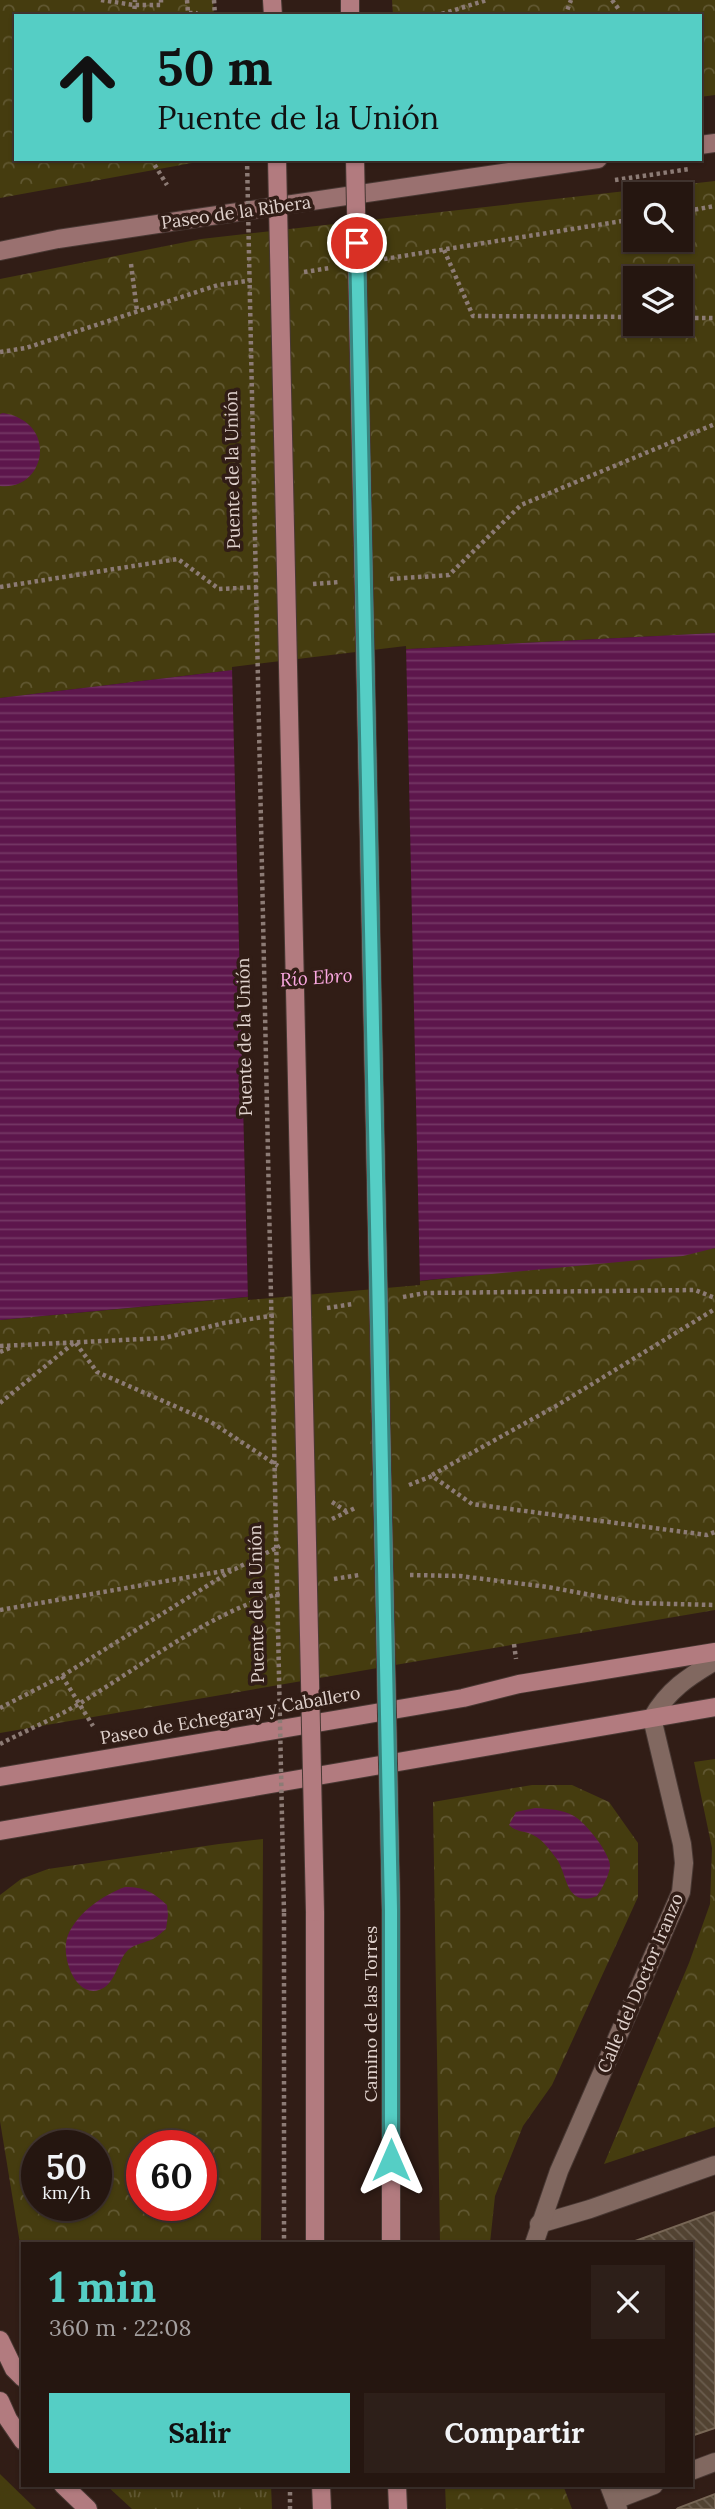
<!DOCTYPE html>
<html lang="es">
<head>
<meta charset="utf-8">
<style>
	body { margin:0; font-family:Lora,serif; background:#2d1f19; color:#f1f3f6; height:100vh; display:flex; flex-direction:column; font-size:26px; white-space:nowrap }
	* { box-sizing:border-box; margin:0 }
	p { font-size:23px; color:#a39f9f }
	.icon { flex:none; width:38px; height:38px; fill:none; stroke:currentColor; stroke-width:2; stroke-linecap:round; stroke-linejoin:round }
	.map { position:relative; flex:1; overflow:hidden }
	.sheet { position:absolute; left:21px; top:2242px; width:672px; height:245px; display:flex; flex-direction:column; background:#251610; border-radius:0px; box-shadow:0 2px 5px #0004,0 0 0 2px #423530 }
	.sheet>* { flex:none }
	.top-card { position:absolute; left:14px; top:14px; width:688px; height:147px; border-radius:0px; box-shadow:0 2px 5px #0004,0 0 0 2px #423530; background:#55cec5; color:#111; overflow:hidden }
	.tools { position:absolute; left:623px; top:182px; display:grid; gap:14px }
	.tools a { display:grid; place-items:center; width:70px; height:70px; border-radius:0px; background:#251610; box-shadow:0 2px 5px #0004,0 0 0 2px #423530; font-size:35px }
	.speed { position:absolute; left:21px; top:2130px; display:flex; gap:14px; font-size:35px; font-weight:700; text-align:center }
	.speed>* { display:grid; place-content:center; width:91px; height:91px; border-radius:50%; background:#251610; box-shadow:0 2px 5px #0004,0 0 0 2px #423530; line-height:1 }
	.speed small { font-size:18px; font-weight:400 }
	.speed .limit { border:10px solid #d22; background:#fff; color:#111 }
	.pin { position:absolute; display:grid; place-items:center; width:60px; height:60px; color:#fff; margin:-30px; border:4px solid #fff; border-radius:50%; box-shadow:0 2px 7px #0007 }
	.me { position:absolute; width:77px; margin:-38px; rotate:0deg; stroke-linejoin:round; filter:drop-shadow(0 0 5px #0008) }
	.turn { display:flex; align-items:center; gap:24px; height:147px; padding:0 28px; font-size:32px }
	.turn .icon { width:91px; height:91px; stroke-width:2.5 }
	.turn b { display:block; font-size:49px; line-height:60px }
	.round { display:grid; place-items:center; flex:none; width:74px; height:74px; border-radius:0px; background:#2d1f19 }
	.summary { display:flex; align-items:center; justify-content:space-between; height:119px; padding:0 28px }
	h1 { font-size:42px; font-weight:700; line-height:52px; color:#55cec5 }
	.button { display:flex; gap:14px; margin-top:auto; padding:14px 28px }
	.button a { flex:1; height:80px; border-radius:0px; background:#55cec5; color:#111; font-size:28px; font-weight:700; line-height:80px; text-align:center }
	.button a+a { background:#2d1f19; color:#f1f3f6 }
	.map>svg:first-child { display:block }
</style>
</head>
<body>
<div class="map">
<svg width="715" height="2509" viewBox="0 0 715 2509">
	<defs>
		<pattern id="grass-tufts" width="24" height="20" patternUnits="userSpaceOnUse" patternTransform="scale(1.75)"><rect width="24" height="20" fill="#453c0f"/><path d="M3 7l-1-3M5 7V3M7 7l1-3M15 17l-1-3M17 17v-4M19 17l1-3" fill="none" stroke="#605731"/></pattern>
		<pattern id="park-crowns" width="20" height="18" patternUnits="userSpaceOnUse" patternTransform="scale(1.75)"><rect width="20" height="18" fill="#453c0f"/><path d="M2 6a3 3 0 1 1 6 0M12 15a3 3 0 1 1 6 0" fill="none" stroke="#605731"/></pattern>
		<pattern id="water-rules" width="6" height="5" patternUnits="userSpaceOnUse" patternTransform="scale(1.75)"><rect width="6" height="5" fill="#5d164c"/><path d="M0 2.5h6" fill="none" stroke="#743765"/></pattern>
		<pattern id="building-back-hatch" width="6" height="6" patternUnits="userSpaceOnUse" patternTransform="scale(1.75)"><rect width="6" height="6" fill="#524332"/><path d="M-1 5l2 2M0 0l6 6M5-1l2 2" fill="none" stroke="#6b5d4e"/></pattern>
	</defs>
	<rect width="100%" height="100%" fill="#311d16"/>
	<polygon fill="url(#grass-tufts)" points="106,2485 271,2485 272,2509 132,2509"/>
	<g fill="url(#park-crowns)" fill-rule="evenodd">
		<polygon points="0,0 213,0 214,16 16,16 16,159 214,159 0,198"/>
		<polygon points="392,0 715,0 715,95 700,97 700,16 393,16"/>
		<path d="M715 181V633L409 649 0 698V279L201 239ZM635 194H681V240H635ZM635 278H681V324H635Z"/>
		<polygon points="715,1248 715,1610 0,1733 0,1320 422,1281"/>
		<polygon points="715,1759 715,2127 604,2164 689,1963 710,1904 712,1848 694,1762"/>
		<polygon points="532,1785 572,1785 609,1802 638,1843 638,1897 552,2085 523,2126 495,2196 490,2243 440,2243 433,1802"/>
		<path d="M263 1839 261 2243 23 2244V2262L0 2121V1895L21 1879 48 1869 219 1844ZM37 2146H96V2205H37ZM142 2146H201V2205H142Z"/>
		<polygon points="445,2485 563,2485 572,2509 446,2509"/>
	</g>
	<polygon fill="#453c0f" points="0,2474 36,2509 0,2509"/>
	<g fill="url(#water-rules)">
		<path d="M3 413C59 422 46 491 0 486V414Z"/>
		<polygon points="715,633 715,1248 683,1256 0,1320 0,698 409,649"/>
		<path d="M535 1808C548 1809 562 1809 574 1816 585 1822 609 1852 610 1865 610 1874 602 1889 597 1896 590 1899 582 1900 576 1896 565 1889 565 1870 556 1858 550 1850 543 1840 533 1835 524 1830 517 1833 509 1825L516 1812Z"/>
		<path d="M125 1887C144 1887 153 1892 167 1905L168 1915 166 1929C162 1932 157 1937 153 1939 144 1943 135 1944 128 1950 118 1960 117 1978 105 1987 78 2005 59 1957 68 1935 78 1912 103 1895 125 1887Z"/>
	</g>
	<polygon fill="#311d16" points="406,646 420,1285 248,1300 232,667"/>
	<g fill="url(#building-back-hatch)" stroke="#765" stroke-width="2">
		<polygon points="715,2212 715,2428 691,2436 691,2244 627,2244"/>
		<polygon points="715,2494 715,2509 677,2509 678,2508"/>
	</g>
	<g fill="none" stroke-linecap="round" stroke-linejoin="round">
		<g stroke="#483833" stroke-width="20">
			<g id="minor">
				<polyline points="539,2224 590,2209 715,2165"/>
				<polyline points="691,2471 715,2462"/>
				<polyline points="615,2500 654,2485"/>
			</g>
		</g>
		<g stroke="#483833" stroke-width="20">
			<g id="tertiary">
				<path d="M534 2244 559 2171 681 1892 684 1863 682 1844 652 1718C668 1690 688 1677 715 1661"/>
				<polyline points="609,2485 618,2509"/>
			</g>
		</g>
		<g stroke="#483833" stroke-width="20">
			<g id="secondary">
				<polyline points="700,145 715,143"/>
				<polyline points="0,251 58,239 204,217 598,159"/>
			</g>
		</g>
		<g stroke="#483833" stroke-width="20">
			<g id="primary">
				<polyline points="272,0 273,16"/>
				<polyline points="350,0 350,16"/>
				<polyline points="0,1777 463,1698 519,1684 715,1652"/>
				<polyline points="0,1831 715,1707"/>
				<polyline points="391,1910 391,2244"/>
				<polyline points="315,1912 315,2244"/>
				<polyline points="0,2340 14,2369 23,2378"/>
				<polyline points="0,2401 8,2419 23,2441"/>
				<polyline points="63,2485 88,2509"/>
				<polyline points="321,2485 322,2509"/>
				<polyline points="397,2485 398,2509"/>
			</g>
		</g>
		<g stroke="#8c7b75" stroke-width="4.5" stroke-dasharray="3.5 3.5" stroke-linecap="butt">
			<polyline points="101,0 134,5 161,5 161,0"/>
			<polyline points="187,0 188,13 196,13 196,16"/>
			<polyline points="214,0 215,16"/>
			<polyline points="612,0 620,11"/>
			<polyline points="134,16 135,0"/>
			<polyline points="435,16 487,0"/>
			<polyline points="565,16 571,0"/>
			<polyline points="151,159 167,185"/>
			<polyline points="615,180 690,169"/>
			<polyline points="681,212 715,206"/>
			<polyline points="444,250 473,316 635,317"/>
			<polyline points="384,259 635,219"/>
			<polyline points="131,264 137,311"/>
			<polyline points="304,272 330,268"/>
			<polyline points="681,318 715,318"/>
			<polyline points="0,352 26,348 218,285 254,280"/>
			<polyline points="390,579 449,575 521,505 715,424"/>
			<polyline points="313,584 339,582"/>
			<polyline points="0,587 178,559 219,589 259,587"/>
			<polyline points="403,1297 425,1293 695,1290 715,1298"/>
			<polyline points="327,1308 353,1304"/>
			<polyline points="0,1346 164,1338 224,1323 277,1315"/>
			<polyline points="0,1352 12,1347"/>
			<polyline points="0,1403 75,1342 97,1372 211,1422 278,1466"/>
			<polyline points="432,1475 556,1406 715,1309"/>
			<polyline points="409,1485 432,1476 472,1504 707,1535 715,1532"/>
			<polyline points="332,1502 346,1511"/>
			<polyline points="332,1519 355,1508"/>
			<polyline points="410,1575 460,1576 548,1587 635,1603 715,1605"/>
			<polyline points="334,1579 359,1575"/>
			<polyline points="0,1610 235,1569 280,1546"/>
			<polyline points="514,1644 516,1659"/>
			<polyline points="62,1676 93,1726"/>
			<polyline points="0,1708 62,1676 231,1571"/>
			<path d="M0 1744C27 1730 56 1718 82 1702 143 1665 212 1611 281 1593"/>
			<polyline points="284,1913 284,2244"/>
			<polyline points="290,2485 290,2509"/>
		</g>
		<use href="#minor" stroke="#816860" stroke-width="18"/>
		<use href="#tertiary" stroke="#816860" stroke-width="18"/>
		<use href="#secondary" stroke="#9a7170" stroke-width="18"/>
		<use href="#primary" stroke="#b27b7f" stroke-width="18"/>
		<g stroke="#483833" stroke-width="20" stroke-linecap="butt">
			<g id="primary-bridge">
				<polyline points="277,159 315,1912"/>
				<polyline points="355,159 391,1910"/>
			</g>
		</g>
		<polyline stroke="#8c7b75" stroke-width="4.5" stroke-dasharray="3.5 3.5" stroke-linecap="butt" points="247,159 284,1913"/>
		<use href="#primary-bridge" stroke="#b27b7f" stroke-width="18"/>
	</g>
	<g fill="none" stroke-linecap="round" stroke-linejoin="round">
		<g stroke="#378680" stroke-width="18">
			<polyline id="route" points="357,243 391,1910 391,2160"/>
		</g>
		<use href="#route" stroke="#55cec5" stroke-width="12"/>
	</g>
	<g text-anchor="middle" dominant-baseline="central" stroke-width="7" stroke-linejoin="round" paint-order="stroke">
		<g font-size="18" fill="#e0d2cd" stroke="#311d16">
			<text transform="translate(236 212) rotate(-8)">Paseo de la Ribera</text>
			<text transform="translate(232 470) rotate(-91)">Puente de la Unión</text>
			<text transform="translate(244 1037) rotate(-91)">Puente de la Unión</text>
			<text transform="translate(256 1604) rotate(-91)">Puente de la Unión</text>
			<text transform="translate(230 1715) rotate(-10)">Paseo de Echegaray y Caballero</text>
			<text transform="translate(640 1983) rotate(-67)">Calle del Doctor Iranzo</text>
			<text transform="translate(370 2014) rotate(-90)">Camino de las Torres</text>
		</g>
		<g font-size="19" font-style="italic" fill="#fba8e1" stroke="#311d16">
			<text transform="translate(316 977) rotate(-4)">Río Ebro</text>
		</g>
	</g>
</svg>
<div class="tools">
<a><svg class="icon" aria-label="search" viewBox="0 0 24 24"><circle cx="10" cy="10" r="6"/><path d="M15 15l6 6"/></svg></a>
<a><svg class="icon" aria-label="layers" viewBox="0 0 24 24"><path d="M12 4l9 5-9 5-9-5zM3 14l9 5 9-5"/></svg></a>
</div>
<div class="speed"><div>50<small>km/h</small></div><div class="limit">60</div></div>
<div class="pin" style="left:357px;top:243px;background:#d93025"><svg class="icon" aria-label="arrive" viewBox="0 0 24 24"><path d="M6 21V4h12l-3 4 3 4H6"/></svg></div>
<svg class="me" style="left:391px;top:2160px" viewBox="-20 -20 40 40"><path d="M0-17L14 15 0 8-14 15z" fill="#55cec5" stroke="#fff" stroke-width="4"/></svg>
<div class="top-card">
<div class="turn"><svg class="icon" aria-label="ahead" viewBox="0 0 24 24"><path d="M12 20V5M6 11l6-6 6 6"/></svg><div><b>50 m</b>Puente de la Unión</div></div>
</div>
<section class="sheet">
<div class="summary"><div><h1>1 min</h1><p>360 m · 22:08</p></div><a class="round"><svg class="icon" aria-label="close" viewBox="0 0 24 24"><path d="M6 6l12 12M18 6L6 18"/></svg></a></div>
<div class="button"><a>Salir</a><a>Compartir</a></div>
</section>
</div>
</body>
</html>
